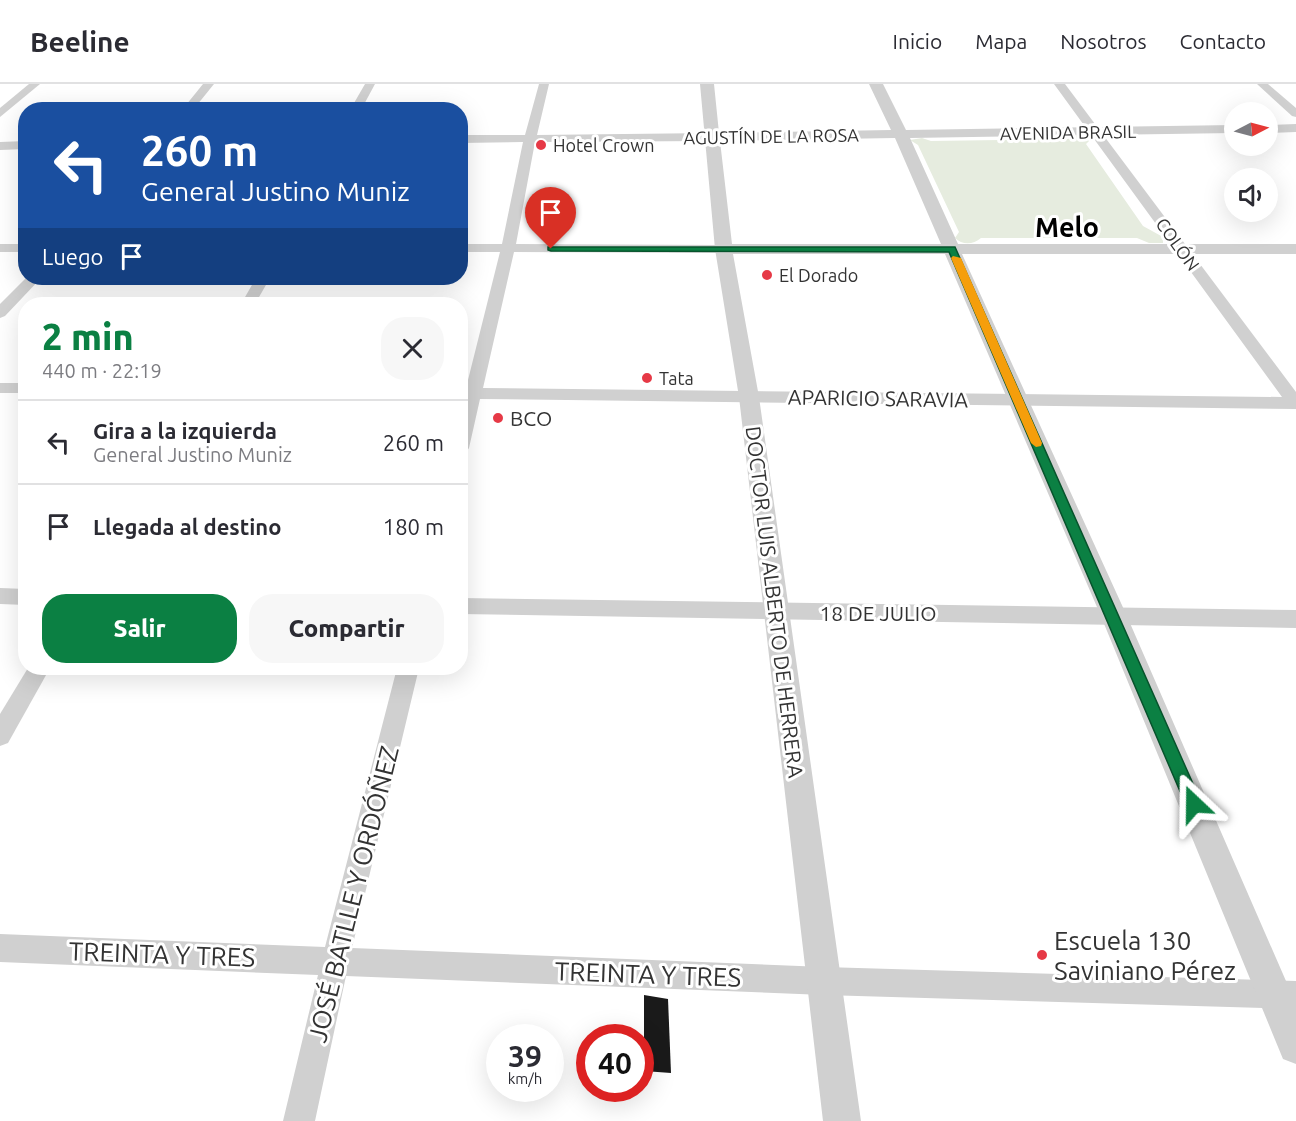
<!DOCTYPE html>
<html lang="es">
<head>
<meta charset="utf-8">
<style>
	body { margin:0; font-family:Ubuntu,sans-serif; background:#f7f7f7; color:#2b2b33; height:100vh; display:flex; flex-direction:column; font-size:22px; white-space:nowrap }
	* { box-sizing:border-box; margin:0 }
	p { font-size:20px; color:#7c7c81 }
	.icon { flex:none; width:33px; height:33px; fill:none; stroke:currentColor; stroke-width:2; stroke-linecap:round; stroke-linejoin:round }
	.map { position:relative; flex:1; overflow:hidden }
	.sheet { position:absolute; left:18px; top:213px; width:450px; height:378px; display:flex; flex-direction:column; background:#fff; border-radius:24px; box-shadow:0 6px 24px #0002 }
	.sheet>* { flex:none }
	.banner { position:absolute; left:18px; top:18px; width:450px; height:183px; border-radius:24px; box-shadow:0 6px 24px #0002; background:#1a4fa0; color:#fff; overflow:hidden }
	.needle { width:39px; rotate:84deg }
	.controls { position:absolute; left:1224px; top:18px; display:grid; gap:12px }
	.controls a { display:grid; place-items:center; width:54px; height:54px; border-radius:50%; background:#fff; box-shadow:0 6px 24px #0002; font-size:30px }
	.speed { position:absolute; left:486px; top:940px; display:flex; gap:12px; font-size:30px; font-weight:700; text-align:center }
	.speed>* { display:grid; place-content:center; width:78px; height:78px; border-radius:50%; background:#fff; box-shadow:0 6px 24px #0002; line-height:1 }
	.speed small { font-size:15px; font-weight:400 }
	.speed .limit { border:9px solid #d22; background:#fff; color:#111 }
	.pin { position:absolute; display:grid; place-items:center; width:51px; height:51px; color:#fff; margin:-62px -26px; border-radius:50% 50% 50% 0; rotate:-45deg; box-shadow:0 0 6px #0007 }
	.pin .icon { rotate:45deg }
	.me { position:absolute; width:66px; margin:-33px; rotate:337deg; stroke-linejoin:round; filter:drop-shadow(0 0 4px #0008) }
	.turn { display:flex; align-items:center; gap:21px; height:126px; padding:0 24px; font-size:27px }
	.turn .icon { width:78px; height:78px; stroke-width:2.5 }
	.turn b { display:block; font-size:42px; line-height:51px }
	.then { display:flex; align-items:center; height:57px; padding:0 24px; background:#0003; gap:12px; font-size:22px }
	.round { display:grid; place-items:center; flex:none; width:63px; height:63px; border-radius:24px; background:#f7f7f7 }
	.summary { display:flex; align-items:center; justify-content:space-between; height:102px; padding:0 24px }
	h1 { font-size:36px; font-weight:800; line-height:45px; color:#0b8043 }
	.action { display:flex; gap:12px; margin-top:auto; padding:12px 24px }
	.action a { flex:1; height:69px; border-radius:24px; background:#0b8043; color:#fff; font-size:24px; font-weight:800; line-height:69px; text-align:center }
	.action a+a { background:#f7f7f7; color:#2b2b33 }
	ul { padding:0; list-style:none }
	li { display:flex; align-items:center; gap:18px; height:84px; padding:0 24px; border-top:2px solid #e1e1e2 }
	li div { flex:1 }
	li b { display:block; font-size:22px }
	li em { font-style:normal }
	header { display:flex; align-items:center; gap:36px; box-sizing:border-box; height:84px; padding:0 30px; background:#fff; border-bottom:2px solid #e1e1e2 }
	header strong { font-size:28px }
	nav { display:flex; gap:33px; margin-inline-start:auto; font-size:21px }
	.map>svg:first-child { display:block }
</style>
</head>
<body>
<header>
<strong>Beeline</strong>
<nav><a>Inicio</a><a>Mapa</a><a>Nosotros</a><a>Contacto</a></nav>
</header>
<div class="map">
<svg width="1296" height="1037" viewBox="0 0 1296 1037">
	<rect width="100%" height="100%" fill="#fff"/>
	<path fill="#e6ecdf" d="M1084 51 1091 55 1086 60 1143 142 1163 153V159H1149L1137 154H981C973 161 962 161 955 154L959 148 918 61 910 56 922 54 931 57 1068 55 1072 52Z"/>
	<polygon fill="#1a1a1a" points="644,911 668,915 671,989 644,987"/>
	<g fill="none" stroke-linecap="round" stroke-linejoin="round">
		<g fill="#d0d0d0" fill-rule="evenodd">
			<polygon points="29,0 40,0 0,33 0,24"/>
			<polygon points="203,0 214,0 193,26 182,26"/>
			<polygon points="365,0 375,0 361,26 350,26"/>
			<polygon points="539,0 549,0 537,51 712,49 718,53 712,57 535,58 516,160 724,161 731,165 724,169 514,168 483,304 1282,313 1054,0 1065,0 1296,308 1296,325 480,315 469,364 466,368 460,370 460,326 463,314 460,314 460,304 466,304 500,168 460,168 460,160 502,160 523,58 460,59 460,51 525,51"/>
			<polygon points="1257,0 1268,0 1296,24 1296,33 1292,32"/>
			<polygon points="26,57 26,65 0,66 0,58"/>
			<rect x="0" y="160" width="26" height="8"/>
			<polygon points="26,194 41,194 5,232 0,234 0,220"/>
			<polygon points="256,194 270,194 255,220 241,220"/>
			<rect x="0" y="299" width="26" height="10"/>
			<polygon points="0,504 26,505 26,521 0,520"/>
			<polygon points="460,514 1296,526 1296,544 460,530"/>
			<polygon points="28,584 50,584 8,659 0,662 0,630"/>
			<polygon points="397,584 419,584 352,864 824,883 1296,897 1296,925 824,911 346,892 315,1037 283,1037 318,891 0,878 0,850 325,863"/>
		</g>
		<g fill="#d0d0d0" fill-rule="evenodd">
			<path d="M700 0H714L719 49 891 46 869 0H883L906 46 1234 41V49L910 54 958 160H1296V170H962L1126 530 1296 920V980L1283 975 1100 530 945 170H733L759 313 861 1037H823L739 313 715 165ZM895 54 941 160H732L720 57Z"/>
			<polygon points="1296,40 1296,48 1268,49 1268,41"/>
		</g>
	</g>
	<polygon fill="#0b8043" stroke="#07532c" stroke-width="1.5" points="548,163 955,163 1202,720 1200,726 1194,728 1188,726 949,168 551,167 548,166"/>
	<polygon fill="#f59e0b" points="953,172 961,174 1042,359 1041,362 1036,363 1031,359 951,174"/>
	<g fill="#e63946" stroke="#fff" stroke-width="2">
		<circle cx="541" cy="61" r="6"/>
		<circle cx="767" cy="191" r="6"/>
		<circle cx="647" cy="294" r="6"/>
		<circle cx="498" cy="334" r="6"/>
		<circle cx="1042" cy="871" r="6"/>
	</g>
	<g text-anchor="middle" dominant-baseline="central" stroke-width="6" stroke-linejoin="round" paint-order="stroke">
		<g font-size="18" fill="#333" stroke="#fff">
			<text transform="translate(1068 48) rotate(-1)">AVENIDA BRASIL</text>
			<text transform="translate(771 52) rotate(-1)">AGUSTÍN DE LA ROSA</text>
			<text transform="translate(1178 160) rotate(54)">COLÓN</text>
		</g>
		<g font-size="18" fill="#333" stroke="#fff" text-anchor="start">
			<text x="553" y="61">Hotel Crown</text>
			<text x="779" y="191">El Dorado</text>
			<text x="659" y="294">Tata</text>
		</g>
		<g font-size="21" fill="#333" stroke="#fff">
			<text transform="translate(878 314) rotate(1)">APARICIO SARAVIA</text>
			<text transform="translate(775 518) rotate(83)">DOCTOR LUIS ALBERTO DE HERRERA</text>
			<text x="878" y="529">18 DE JULIO</text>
		</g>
		<g font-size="21" fill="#333" stroke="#fff" text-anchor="start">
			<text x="510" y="334">BCO</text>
		</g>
		<g font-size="26" fill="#333" stroke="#fff">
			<text transform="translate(353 810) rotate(-76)">JOSÉ BATLLE Y ORDÓÑEZ</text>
			<text transform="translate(162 870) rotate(2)">TREINTA Y TRES</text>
			<text transform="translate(648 890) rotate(2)">TREINTA Y TRES</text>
		</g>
		<g font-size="26" fill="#333" stroke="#fff" text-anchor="start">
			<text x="1054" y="856">Escuela 130<tspan x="1054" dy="30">Saviniano Pérez</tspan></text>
		</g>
		<g font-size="27" font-weight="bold" fill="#000" stroke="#fff">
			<text x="1067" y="143">Melo</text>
		</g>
	</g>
</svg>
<div class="controls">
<a><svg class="needle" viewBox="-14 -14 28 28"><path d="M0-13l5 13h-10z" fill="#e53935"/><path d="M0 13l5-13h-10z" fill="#7c7c81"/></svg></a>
<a><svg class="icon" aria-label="sound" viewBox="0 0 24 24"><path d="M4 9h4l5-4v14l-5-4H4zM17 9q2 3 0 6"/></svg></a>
</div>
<div class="speed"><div>39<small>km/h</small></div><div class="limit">40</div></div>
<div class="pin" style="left:551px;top:165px;background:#d93025"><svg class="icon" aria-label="arrive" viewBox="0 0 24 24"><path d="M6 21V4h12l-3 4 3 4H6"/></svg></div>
<svg class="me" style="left:1194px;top:720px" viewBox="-20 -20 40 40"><path d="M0-17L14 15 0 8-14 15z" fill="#0b8043" stroke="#fff" stroke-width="4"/></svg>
<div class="banner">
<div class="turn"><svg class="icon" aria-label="left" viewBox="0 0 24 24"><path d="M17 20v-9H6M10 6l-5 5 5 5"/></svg><div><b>260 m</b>General Justino Muniz</div></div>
<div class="then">Luego<svg class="icon" aria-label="arrive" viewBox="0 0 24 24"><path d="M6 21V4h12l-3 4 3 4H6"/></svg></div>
</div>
<section class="sheet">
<div class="summary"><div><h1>2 min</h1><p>440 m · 22:19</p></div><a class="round"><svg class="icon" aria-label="close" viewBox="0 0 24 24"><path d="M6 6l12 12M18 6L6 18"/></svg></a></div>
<ul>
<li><svg class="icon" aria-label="left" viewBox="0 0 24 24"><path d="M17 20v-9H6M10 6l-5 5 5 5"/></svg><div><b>Gira a la izquierda</b><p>General Justino Muniz</p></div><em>260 m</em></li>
<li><svg class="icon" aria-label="arrive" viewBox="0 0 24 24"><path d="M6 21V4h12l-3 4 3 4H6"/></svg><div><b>Llegada al destino</b></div><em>180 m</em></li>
</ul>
<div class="action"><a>Salir</a><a>Compartir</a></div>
</section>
</div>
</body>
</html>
